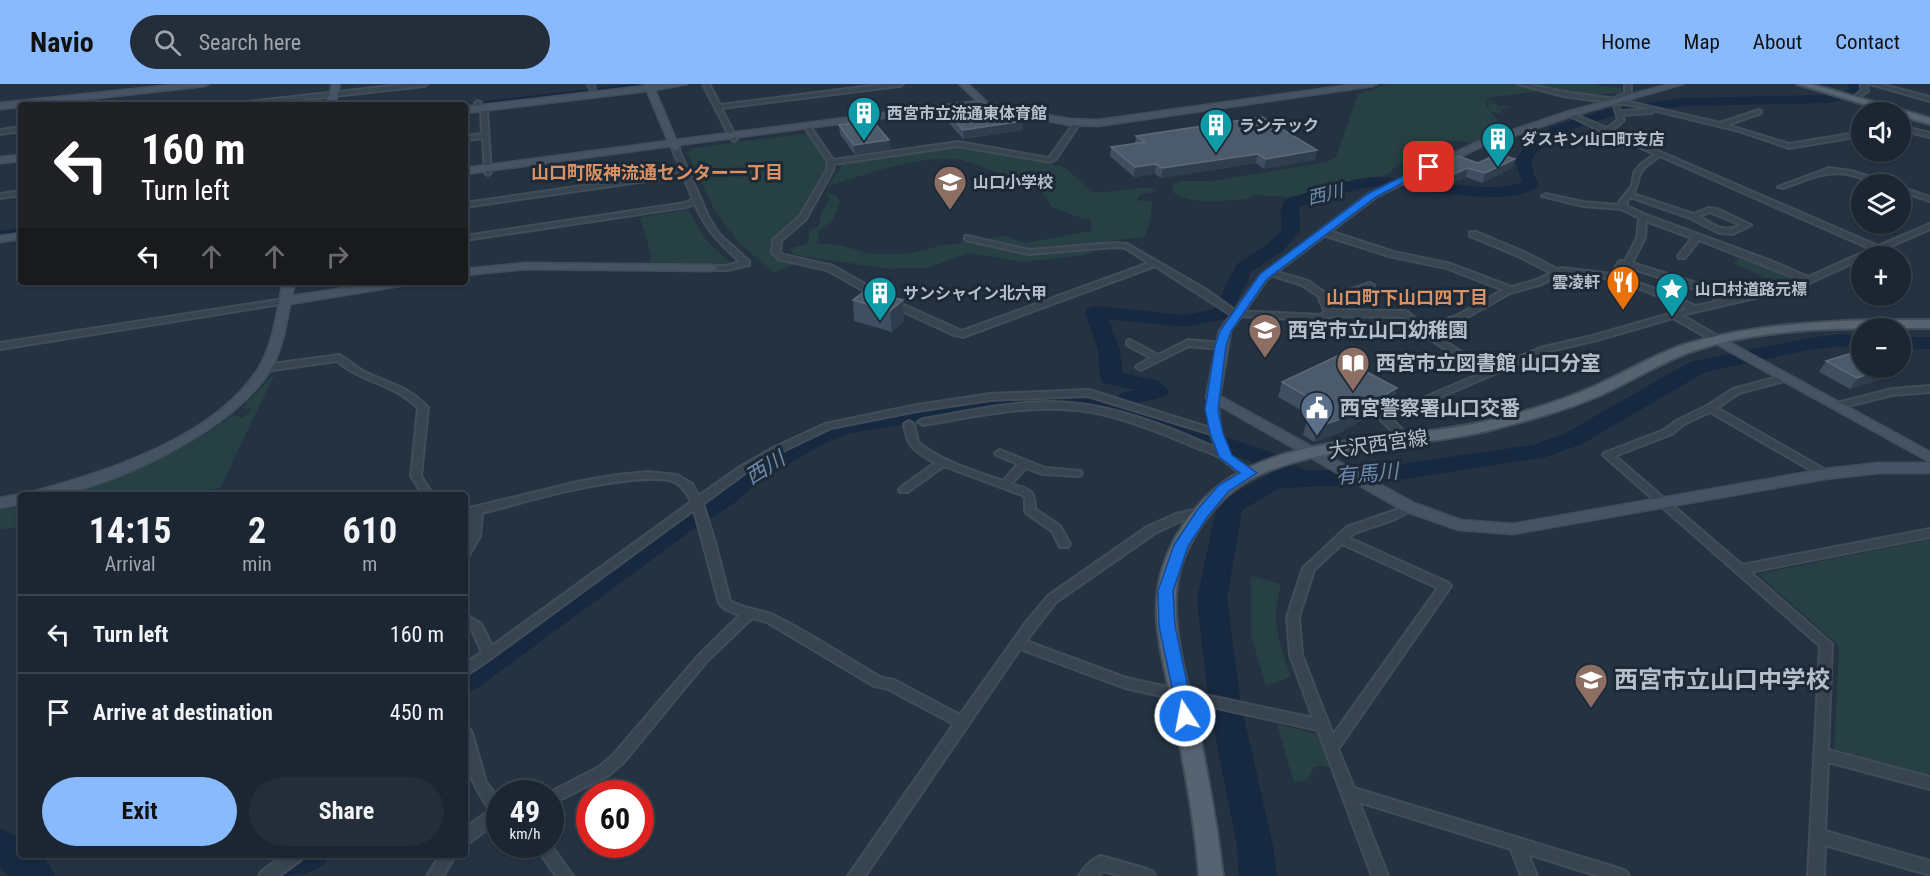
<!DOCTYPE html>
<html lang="en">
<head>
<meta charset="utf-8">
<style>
	body { margin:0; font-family:"Roboto Condensed","Noto Sans JP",sans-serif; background:#242e3a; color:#f1f3f6; height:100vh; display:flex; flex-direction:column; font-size:22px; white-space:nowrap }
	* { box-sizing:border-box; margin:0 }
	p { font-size:20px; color:#a0a5ac }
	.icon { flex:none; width:33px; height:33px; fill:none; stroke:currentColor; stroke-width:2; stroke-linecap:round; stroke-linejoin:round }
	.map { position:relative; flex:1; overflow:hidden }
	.drawer { position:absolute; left:18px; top:408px; width:450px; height:366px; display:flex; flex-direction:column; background:#1b2632; border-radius:6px; box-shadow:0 2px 4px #0004,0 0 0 2px #39434d }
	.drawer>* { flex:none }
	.guide { position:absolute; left:18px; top:18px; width:450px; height:183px; border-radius:6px; box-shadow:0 2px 4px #0004,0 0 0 2px #39434d; background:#202124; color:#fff; overflow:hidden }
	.fabs { position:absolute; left:1851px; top:18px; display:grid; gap:12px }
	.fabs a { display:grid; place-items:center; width:60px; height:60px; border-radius:50%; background:#1b2632; box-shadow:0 2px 4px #0004,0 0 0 2px #39434d; font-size:30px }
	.speed { position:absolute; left:486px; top:696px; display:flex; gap:12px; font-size:30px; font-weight:700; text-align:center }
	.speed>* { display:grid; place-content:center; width:78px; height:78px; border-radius:50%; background:#1b2632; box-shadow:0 2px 4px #0004,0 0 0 2px #39434d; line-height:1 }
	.speed small { font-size:15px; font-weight:400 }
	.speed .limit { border:9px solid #d22; background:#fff; color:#111 }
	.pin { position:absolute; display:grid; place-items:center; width:51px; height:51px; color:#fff; margin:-26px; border-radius:12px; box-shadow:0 3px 9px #0006 }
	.me { position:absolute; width:66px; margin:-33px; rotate:349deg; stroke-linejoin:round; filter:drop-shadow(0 0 4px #0008) }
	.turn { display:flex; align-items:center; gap:21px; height:126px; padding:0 24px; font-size:27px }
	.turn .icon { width:78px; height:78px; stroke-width:2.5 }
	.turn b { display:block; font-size:42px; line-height:51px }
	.lanes { display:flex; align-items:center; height:57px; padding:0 24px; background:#0003; justify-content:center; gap:30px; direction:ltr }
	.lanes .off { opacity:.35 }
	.eta { display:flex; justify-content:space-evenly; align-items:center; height:102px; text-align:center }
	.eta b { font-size:36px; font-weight:700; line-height:42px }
	.action { display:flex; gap:12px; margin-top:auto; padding:12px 24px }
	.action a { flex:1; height:69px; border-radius:36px; background:#89bafd; color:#111; font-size:24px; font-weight:700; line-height:69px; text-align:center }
	.action a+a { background:#242e3a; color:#f1f3f6 }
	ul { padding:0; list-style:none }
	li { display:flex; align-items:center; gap:18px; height:78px; padding:0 24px; border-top:2px solid #39434d }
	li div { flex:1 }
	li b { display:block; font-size:22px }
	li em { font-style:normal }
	header { display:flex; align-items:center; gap:36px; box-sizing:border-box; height:84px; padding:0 30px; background:#89bafd; color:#111 }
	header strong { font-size:28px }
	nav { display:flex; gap:33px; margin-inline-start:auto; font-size:21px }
	.search { width:420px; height:54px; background:#242e3a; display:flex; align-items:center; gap:15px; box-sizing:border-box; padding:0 21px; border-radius:33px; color:#a0a5ac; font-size:22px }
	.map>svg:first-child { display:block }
</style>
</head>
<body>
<header>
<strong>Navio</strong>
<div class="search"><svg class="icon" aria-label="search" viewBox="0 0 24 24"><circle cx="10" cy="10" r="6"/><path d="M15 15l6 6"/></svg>Search here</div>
<nav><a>Home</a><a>Map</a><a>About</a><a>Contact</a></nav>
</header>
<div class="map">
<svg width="1930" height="792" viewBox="0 0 1930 792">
	<rect width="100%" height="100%" fill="#243242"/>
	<g fill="#264043">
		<path d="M1389 0H1597L1599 2 1622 4 1620 9 1600 10 1582 15 1539 7 1487 14 1486 22 1489 26 1488 15 1499 22H1511L1502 25 1500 30 1490 27 1505 46C1495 50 1484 56 1474 58 1464 59 1454 55 1445 57 1431 60 1396 78 1389 90L1312 110 1287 113 1255 111 1249 115C1221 116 1197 123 1172 108L1174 100 1182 97H1211L1327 78 1336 73 1358 10Z"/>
		<polygon points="809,49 828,79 827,86 800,134 777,150 771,167 779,176 798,179 774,189 737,157 715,127 687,68 694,64"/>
		<path d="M956 62 1065 83 1093 109 1151 103 1157 107 1140 111 1137 116 1152 118 1151 133 1145 153 1113 156 1086 171 1023 178 969 169 926 184 888 185 795 171 789 165 809 159V146L819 142 821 130 830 114 825 110 836 111 840 117 834 135 819 147 817 159 840 161 871 170H908L938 162 1006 152 1025 159 1091 147V136L1074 132 1051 122C1042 102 1029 99 1009 92 996 88 973 79 961 76 925 69 861 91 827 103L844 79Z"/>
		<polygon points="688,126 706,156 732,180 650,180 652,173 640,133"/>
		<polygon points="1744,173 1802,196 1783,202 1733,179"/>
		<path d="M272 292H274L220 404 179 411H63C124 395 182 368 233 331L243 334 252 325 242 324Z"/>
		<polygon points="21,422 21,442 0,446 0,426"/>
		<polygon points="1930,455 1930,692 1834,668 1839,562 1758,490"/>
		<path d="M1251 492 1281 500C1271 542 1278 553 1291 593L1266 602 1251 552Z"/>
		<polygon points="1277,640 1318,650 1331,683 1315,682 1307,696 1294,698"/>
	</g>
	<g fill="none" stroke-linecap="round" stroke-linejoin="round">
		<g fill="#162940" fill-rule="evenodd">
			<polygon points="631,0 638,1 640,4 638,7 486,25 479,21 486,17"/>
			<path d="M1848 0H1862L1864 6 1854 14 1826 19 1685 22 1612 32 1561 49 1554 58 1537 68 1531 76 1534 91 1539 100C1519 128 1408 101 1373 103 1351 105 1327 114 1306 120L1299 123 1300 146 1283 167 1252 187 1229 234 1185 243 1108 235 1120 266 1122 289 1159 297 1169 307 1166 312 1130 321 1268 367 1307 387 1373 384 1533 361 1564 350 1690 278 1809 254 1840 250 1862 252V265L1840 262 1809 266 1705 288 1582 360 1546 373 1373 400 1280 404 1242 426 1227 515 1241 620 1273 762 1277 792H1239L1237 762 1209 620 1197 515 1217 422 1221 416 1272 389 1250 377 1112 330 1088 324 1054 321 1008 324 850 349 825 359 758 398 733 420 688 449 476 605 465 608V580L668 437 715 408 740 386 807 349 845 336 1008 310 1054 307 1088 310 1120 318 1117 314 1121 309 1135 306 1103 299 1100 294 1098 266 1085 228 1088 224 1095 222 1185 231 1214 225 1237 180 1269 159 1282 145 1280 128 1285 116C1302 109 1357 93 1375 93 1409 92 1497 112 1522 98L1515 76 1525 62 1544 52 1551 43 1610 24 1685 14 1826 11 1850 5Z"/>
			<polygon points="21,144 21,154 0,157 0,147"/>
			<rect x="1900" y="253" width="30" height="12"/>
			<path d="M0 745 13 750 21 756V771C41 771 46 773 55 792H9L0 784Z"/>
			<path d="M285 771H331C318 792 295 792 267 792L273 780Z"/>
		</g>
		<g stroke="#424d5a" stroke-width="4">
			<g id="street">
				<polygon points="409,0 427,0 424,2 254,21 235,21 238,19"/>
				<polygon points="588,0 594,0 595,7 591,7"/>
				<polygon points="703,0 709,0 720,21 886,0 903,0 900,2 721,24 737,55 734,57 731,55"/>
				<path d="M1518 0H1528L1563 8 1616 15V13L1625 9V0H1631V10L1622 14 1625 17 1720 39 1759 26 1761 27V29L1727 41 1789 60 1862 48V52L1789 64 1739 47 1653 26V28L1651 29 1622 31 1624 36 1612 47 1878 162 1930 140V145L1868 172H1862V175L1798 204 1681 231 1723 255V259H1717L1673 234 1597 256 1546 268 1391 334 1412 356 1407 359 1403 358 1381 336 1383 331 1482 289 1419 248 1403 233 1332 232 1321 237 1240 232 1236 234 1155 182 963 253 954 251 889 221 827 186 778 175 772 168 773 156 800 132 827 86 828 78 806 45 807 44H811L833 76 958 58 1049 74 1075 38 1077 37 1080 39 1056 75 1050 78 958 62 834 80 833 86 806 135 781 157 780 168 784 171 833 182 895 217 962 247 1149 179 1125 164 1115 163 1029 170 965 156V152H968L1029 166 1115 159 1127 160 1205 205 1236 227 1320 231 1325 228 1319 215 1320 213 1302 201 1267 190 1266 188 1270 186 1308 197 1328 211H1334L1370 199 1374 201 1373 203 1338 215 1328 216 1333 226 1405 227 1408 228 1423 243 1456 232 1503 206 1446 184 1389 172 1320 150V146H1326L1394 168 1451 180 1512 203 1536 196 1551 189 1518 172 1470 152V148H1476L1524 168 1557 185 1562 184 1612 190 1619 177H1625L1637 154 1639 134 1621 125 1583 122 1542 112 1546 110 1583 118 1619 121V118L1632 102 1634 89 1640 81 1655 70 1605 49 1566 30 1571 29 1607 44 1618 36 1614 22H1618L1621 27 1651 25 1637 22 1563 12ZM1660 72 1871 165 1808 193 1771 177 1646 131 1627 122V118L1630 113 1690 134 1719 149 1733 150 1751 141 1717 125 1709 124 1693 130 1633 110C1638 102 1637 98 1640 90 1643 82 1654 77 1660 72ZM1710 128 1712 129 1741 141C1721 149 1716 142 1699 132ZM1646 137 1692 154 1678 172 1679 174H1685L1699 156 1801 196 1792 200 1729 215 1693 198 1632 179 1645 154ZM1624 182 1687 202 1720 217 1695 222 1675 212 1619 192ZM1563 189 1613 195 1669 216 1687 225 1592 252 1540 264 1489 286 1429 247 1462 236 1510 209 1542 200Z"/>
				<polygon points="1860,0 1866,0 1868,7 1859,13 1856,11 1862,6"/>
				<polygon points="1870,0 1880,0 1930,13 1930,17"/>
				<polygon points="478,17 481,19 481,23 487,26 491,89 488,91 485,89 483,54 465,56 465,52 482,50 481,27 475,24 475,19"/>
				<polygon points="1900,42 1930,49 1930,53 1900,46"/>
				<polygon points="21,43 21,47 0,50 0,46"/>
				<path d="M675 62 678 64 709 134 719 150 749 177V181L727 186H709L708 184 712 182H727L740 178C720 159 706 146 695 120L687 123 465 156V152L685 119 693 115 682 89 674 93 465 123V119L672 89 681 85 672 64Z"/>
				<path d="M1829 84 1851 87 1893 100C1878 102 1863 93 1847 90 1825 86 1804 97 1783 104L1778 103Z"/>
				<polygon points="1900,103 1930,113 1930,117 1900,107"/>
				<polygon points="21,107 21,111 0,114 0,110"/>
				<polygon points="284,215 288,217 287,219 0,265 0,259"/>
				<polygon points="1130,256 1158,271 1188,256 1221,259 1225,262 1221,265 1189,262 1141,286 1136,283 1138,281 1151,274 1127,261 1127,257"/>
				<path d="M339 271C348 275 354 282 363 287 386 299 411 303 428 324L421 392 433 411H423L411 392 418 324C397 301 361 298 337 277L265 287 260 284 265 281Z"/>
				<polygon points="1785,291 1790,294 1788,296 1739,309 1717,324 1829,388 1830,390 1829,392 1821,392 1710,328 1684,340 1672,350 1615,372 1742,481 1930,445 1930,453 1750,488 1832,560 1828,666 1930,693 1930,705 1828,678 1825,747 1930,777 1930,791 1825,761 1824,792 1808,792 1820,562 1603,371 1604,369 1664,346 1678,336 1707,322 1733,305"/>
				<polygon points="1930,302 1930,308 1892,311 1836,325 1831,322 1833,320 1892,305"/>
				<path d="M1089 306 1210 344 1208 314 1213 311 1216 312C1222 332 1216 355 1231 372 1238 380 1248 382 1255 389L1254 391C1241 393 1231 382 1222 375 1215 370 1205 367 1197 364 1167 351 1137 339 1106 331 1045 316 984 331 923 341L918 338 923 335C965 328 1007 318 1050 318 1107 318 1165 341 1216 364L1211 350 1088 312 990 316 917 327 831 344 783 367 748 387 703 420 715 458 730 517C746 526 762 525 777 533 813 551 847 574 882 594L894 596 960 631 1027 537 1048 512 1147 443 1176 430 1203 424 1207 425 1208 428 1207 431 1183 436 1155 449 1056 518 1026 557 1126 594 1313 634 1290 571 1287 533 1303 484 1347 443 1396 426 1405 421H1413L1414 423C1402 436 1372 442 1355 449L1349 454 1449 499 1451 502 1338 665 1354 704 1621 785 1626 787 1629 792H1598L1528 770 1537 792H1521L1511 765 1359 718 1388 792H1372L1318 646 1125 604 1020 565 865 792H848L954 640 886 604 874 602 767 538 752 534 707 577 623 679 609 691 550 721V710H547L599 683 613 671 699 571 740 531C733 529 723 526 719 519L694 426 493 573 465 592V580L482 568 472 546 465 540V530L481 540 492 562 691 418C687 408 681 399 669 396 657 394 644 395 632 396 581 401 532 416 482 429L480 452 469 471 465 472C465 458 469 445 471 431L465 433V425L582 397 617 391 648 388 677 391 692 400 699 412 740 383 775 363 825 340 917 321 990 310ZM1342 460 1438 504 1333 651 1302 571 1299 533 1314 486Z"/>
				<path d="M909 337 914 340 918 358C942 378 974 387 1003 397L1018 380 996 371 995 369 1000 366 1045 384 1081 387 1082 389 1081 391 1077 392 1043 390 1026 384 1011 400C1029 406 1035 404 1035 425L1060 442 1070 460 1068 463H1060L1052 447 1026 429 1025 426V414L1022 411 944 382 908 408H900L899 406 900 404 935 379C916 368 907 364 904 340Z"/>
				<path d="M465 643 470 645 472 649 486 698 500 717V736L470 758 465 760V744L490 726C468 694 465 682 465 643Z"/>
				<polygon points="534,760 550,760 573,792 556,792"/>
				<polygon points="284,771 304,771 301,776 279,792 259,792 262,787"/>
				<polygon points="440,771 456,771 443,792 427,792"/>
				<path d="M1101 772 1147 785 1152 787 1155 792H1122L1103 787 1098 792H1079C1083 784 1092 775 1101 772Z"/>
			</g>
		</g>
		<g stroke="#424d5a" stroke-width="3">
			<g id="secondary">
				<polygon points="182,0 209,0 205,2 0,25 0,19"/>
				<polygon points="332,0 340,0 335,21 327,21"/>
				<polygon points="644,0 687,0 655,6 676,56 977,17 959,0 968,0 989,20 1069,35 1098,36 1356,0 1377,0 1373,2 1098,42 1069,41 973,22 678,61 680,64 675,67 670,62 465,90 465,84 668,57 647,7 465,29 465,23 645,2"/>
				<polygon points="1670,0 1683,0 1572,32 1481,63 1377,113 1268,195 1231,247 1220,312 1414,419 1461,436 1513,440 1825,385 1878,379 1930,379 1930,389 1878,389 1825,395 1513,450 1459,446 1404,427 1206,314 1219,247 1260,191 1369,109 1475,59 1566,28"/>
				<polygon points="21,71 21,77 0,79 0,73"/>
				<polygon points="21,149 21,155 0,158 0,152"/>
				<polygon points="526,179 712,181 718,184 712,187 526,185 465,191 465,185"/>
				<path d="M283 198H295L292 212 384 198H412L406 201 290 220C286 242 282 266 271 285 237 343 122 399 57 411 48 412 38 411 29 411L32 408C106 388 214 354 258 285 274 260 277 226 283 198Z"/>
				<polygon points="1720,253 1930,368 1930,378 1716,260 1714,257 1716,254"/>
				<polygon points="21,410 24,411 21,411 21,420 0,424 0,414"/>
			</g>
		</g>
		<g stroke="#424d5a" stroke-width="4">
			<g id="primary">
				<polygon points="1797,0 1811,0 1930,34 1930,40 1900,32 1900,28 1890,28"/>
				<path d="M1871 236H1930V244C1852 244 1768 242 1693 267 1661 278 1632 297 1601 311 1564 327 1526 337 1487 347 1412 365 1330 359 1259 391 1223 407 1195 443 1182 479 1164 530 1189 600 1200 652 1209 698 1218 745 1223 792H1199C1195 737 1184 683 1174 629 1165 582 1147 531 1163 483 1175 443 1207 403 1246 385 1320 349 1408 356 1487 337 1525 328 1562 317 1597 301 1626 288 1655 270 1686 260 1746 242 1809 238 1871 236Z"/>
			</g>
		</g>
		<use href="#street" fill="#394451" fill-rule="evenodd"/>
		<use href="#secondary" fill="#465364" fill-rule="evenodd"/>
		<use href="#primary" fill="#576371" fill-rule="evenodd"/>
	</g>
	<g fill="#3f4e60">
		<polygon points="946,27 1002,27 1023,46 963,55 946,36"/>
		<polygon points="839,41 889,56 890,66 855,71 840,50"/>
		<polygon points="1136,52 1315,76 1264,85 1256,79 1161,94 1155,90 1134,93 1110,72 1111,63 1135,59"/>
		<polygon points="1515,75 1512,84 1482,99 1466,93 1452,99 1431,92 1433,83"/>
		<polygon points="853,216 903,216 904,237 892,248 854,237"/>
		<polygon points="1826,277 1880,296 1850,305 1819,288"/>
		<polygon points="1282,298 1397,304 1392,319 1339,349 1314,358 1303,351 1307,336 1313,333 1278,313"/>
	</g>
	<g fill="#2f3e4f">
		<polygon points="1023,37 1023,46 963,55 963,46"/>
		<polygon points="889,56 890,66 855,71 854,61"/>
		<polygon points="1317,66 1315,76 1264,85 1266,75"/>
		<polygon points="1258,70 1256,79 1161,94 1162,84"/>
		<polygon points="1515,75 1512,84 1482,99 1485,89"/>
		<polygon points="1156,80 1155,90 1134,93 1135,83"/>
		<polygon points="1468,84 1466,93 1452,99 1454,90"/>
		<polygon points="903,216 904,237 892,248 890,227"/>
		<polygon points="1887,284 1880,296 1850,305 1857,294"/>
		<polygon points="1397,304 1392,319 1339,349 1314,358 1318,343"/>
	</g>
	<g fill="#4c5b6c" stroke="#5c6a7a" stroke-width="1.5">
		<polygon points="995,21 1002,27 1011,25 1023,37 963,46 946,27"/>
		<polygon points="1262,33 1317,66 1266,75 1258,70 1162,84 1156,80 1135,83 1111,63 1145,58 1136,52"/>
		<polygon points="872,36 889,56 854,61 839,41"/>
		<polygon points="1498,70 1515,75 1485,89 1468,84 1454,90 1433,83 1458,72 1478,79"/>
		<polygon points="865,207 903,216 890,227 853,216"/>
		<polygon points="1855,268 1862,271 1862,284 1887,284 1857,294 1826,277"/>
		<polygon points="1337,272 1397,304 1343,334 1318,343 1307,336 1331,326 1282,298"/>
	</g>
	<polygon fill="#1a73e8" stroke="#114b97" stroke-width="1.5" points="1426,81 1433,83 1376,113 1267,195 1231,247 1226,262 1218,326 1223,349 1232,371 1257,389 1229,407 1208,432 1188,462 1173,507 1175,542 1194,632 1191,636 1185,638 1179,636 1159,542 1158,507 1174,461 1198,425 1219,401 1240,389 1219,373 1210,349 1205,326 1215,262 1220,247 1260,190 1369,109"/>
	<defs>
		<g id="building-pin" transform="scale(1.725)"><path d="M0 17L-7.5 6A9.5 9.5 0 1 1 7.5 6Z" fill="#0f9aa8" stroke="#1d2936"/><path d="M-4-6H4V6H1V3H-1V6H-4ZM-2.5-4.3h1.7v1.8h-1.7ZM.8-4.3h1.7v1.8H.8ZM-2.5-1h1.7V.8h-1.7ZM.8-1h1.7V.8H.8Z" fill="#fff"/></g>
		<g id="school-pin" transform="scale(1.725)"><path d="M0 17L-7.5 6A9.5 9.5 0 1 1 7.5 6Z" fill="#8d6e63" stroke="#1d2936"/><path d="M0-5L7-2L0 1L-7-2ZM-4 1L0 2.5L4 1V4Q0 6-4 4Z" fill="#fff"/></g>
		<g id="restaurant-pin" transform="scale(1.725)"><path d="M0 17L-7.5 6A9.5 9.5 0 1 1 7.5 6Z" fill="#e8710a" stroke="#1d2936"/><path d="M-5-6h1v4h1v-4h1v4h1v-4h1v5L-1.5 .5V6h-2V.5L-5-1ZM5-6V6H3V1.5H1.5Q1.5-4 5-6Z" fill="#fff"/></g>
		<g id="sight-pin" transform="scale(1.725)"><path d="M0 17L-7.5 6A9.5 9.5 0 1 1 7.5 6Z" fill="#0f9aa8" stroke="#1d2936"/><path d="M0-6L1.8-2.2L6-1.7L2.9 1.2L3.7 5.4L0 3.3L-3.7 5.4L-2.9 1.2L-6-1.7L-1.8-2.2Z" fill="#fff"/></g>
		<g id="library-pin" transform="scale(1.725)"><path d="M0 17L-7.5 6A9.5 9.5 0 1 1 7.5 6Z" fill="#8d6e63" stroke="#1d2936"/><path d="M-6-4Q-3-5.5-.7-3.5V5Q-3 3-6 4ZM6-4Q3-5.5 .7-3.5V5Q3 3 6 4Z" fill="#fff"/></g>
		<g id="civic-pin" transform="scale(1.725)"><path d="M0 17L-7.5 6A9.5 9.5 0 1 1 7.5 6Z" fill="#5c6f8a" stroke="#1d2936"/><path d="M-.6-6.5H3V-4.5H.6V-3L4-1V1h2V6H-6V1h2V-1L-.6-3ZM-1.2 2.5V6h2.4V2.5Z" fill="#fff"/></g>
	</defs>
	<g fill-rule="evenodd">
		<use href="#building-pin" x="864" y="29"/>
		<use href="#building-pin" x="1216" y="41"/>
		<use href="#building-pin" x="1498" y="55"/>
		<use href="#school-pin" x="950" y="98"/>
		<use href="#restaurant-pin" x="1623" y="198"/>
		<use href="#sight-pin" x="1672" y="205"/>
		<use href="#building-pin" x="880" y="209"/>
		<use href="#school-pin" x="1265" y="246"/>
		<use href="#library-pin" x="1353" y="279"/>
		<use href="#civic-pin" x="1317" y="324"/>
		<use href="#school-pin" x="1591" y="596"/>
	</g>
	<g text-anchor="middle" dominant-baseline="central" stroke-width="6" stroke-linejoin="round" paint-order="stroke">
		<g font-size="16" font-weight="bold" fill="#b5bfcb" stroke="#1d2936" text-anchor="start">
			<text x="887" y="29">西宮市立流通東体育館</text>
			<text x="1239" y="41">ランテック</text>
			<text x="1521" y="55">ダスキン山口町支店</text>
			<text x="973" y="98">山口小学校</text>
			<text x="1600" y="198" text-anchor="end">雲凌軒</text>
			<text x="1695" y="205">山口村道路元標</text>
			<text x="903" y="209">サンシャイン北六甲</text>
		</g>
		<g font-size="18" font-weight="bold" fill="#db9161" stroke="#1d2936">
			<text x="657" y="88">山口町阪神流通センター一丁目</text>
			<text x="1407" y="213">山口町下山口四丁目</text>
		</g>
		<g font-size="18" font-style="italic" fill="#6d8aac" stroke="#1d2936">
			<text transform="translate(1325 110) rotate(-13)">西川</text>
		</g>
		<g font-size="20" font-weight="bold" fill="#b5bfcb" stroke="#1d2936" text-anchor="start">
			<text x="1288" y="246">西宮市立山口幼稚園</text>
			<text x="1376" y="279">西宮市立図書館 山口分室</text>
			<text x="1340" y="324">西宮警察署山口交番</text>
		</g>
		<g font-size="20" fill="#b5bfcb" stroke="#1d2936">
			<text transform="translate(1378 360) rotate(-8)">大沢西宮線</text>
		</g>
		<g font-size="21" font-style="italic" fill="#6d8aac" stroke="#1d2936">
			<text transform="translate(765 384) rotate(-32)">西川</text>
			<text transform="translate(1367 390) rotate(-5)">有馬川</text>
		</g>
		<g font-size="24" font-weight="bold" fill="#b5bfcb" stroke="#1d2936" text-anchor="start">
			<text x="1614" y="596">西宮市立山口中学校</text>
		</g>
	</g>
</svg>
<div class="fabs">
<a><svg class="icon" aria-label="sound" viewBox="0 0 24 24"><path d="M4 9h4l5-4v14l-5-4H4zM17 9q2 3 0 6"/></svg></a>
<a><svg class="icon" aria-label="layers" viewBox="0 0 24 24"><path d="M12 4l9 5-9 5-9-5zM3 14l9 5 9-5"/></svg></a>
<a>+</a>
<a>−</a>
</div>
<div class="speed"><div>49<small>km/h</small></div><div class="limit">60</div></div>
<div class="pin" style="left:1429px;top:83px;background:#d93025"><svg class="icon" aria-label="arrive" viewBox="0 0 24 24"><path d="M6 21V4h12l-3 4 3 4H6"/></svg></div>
<svg class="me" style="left:1185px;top:632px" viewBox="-20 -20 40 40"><circle r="17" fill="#1a73e8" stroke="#fff" stroke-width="3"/><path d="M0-11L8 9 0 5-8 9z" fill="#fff"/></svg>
<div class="guide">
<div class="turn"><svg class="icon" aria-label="left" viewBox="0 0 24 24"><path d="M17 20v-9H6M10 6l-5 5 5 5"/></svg><div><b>160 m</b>Turn left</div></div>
<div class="lanes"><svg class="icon" aria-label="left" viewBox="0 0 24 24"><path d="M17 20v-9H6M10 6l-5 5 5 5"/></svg><svg class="icon off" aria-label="ahead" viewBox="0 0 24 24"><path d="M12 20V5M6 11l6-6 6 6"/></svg><svg class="icon off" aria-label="ahead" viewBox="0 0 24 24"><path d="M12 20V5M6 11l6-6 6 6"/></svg><svg class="icon off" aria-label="right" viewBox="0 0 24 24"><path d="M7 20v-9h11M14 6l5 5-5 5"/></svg></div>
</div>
<section class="drawer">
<div class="eta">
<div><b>14:15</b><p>Arrival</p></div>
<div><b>2</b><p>min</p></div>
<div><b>610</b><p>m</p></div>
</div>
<ul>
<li><svg class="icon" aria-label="left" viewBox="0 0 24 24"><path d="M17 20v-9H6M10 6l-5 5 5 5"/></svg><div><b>Turn left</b></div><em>160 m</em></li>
<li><svg class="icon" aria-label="arrive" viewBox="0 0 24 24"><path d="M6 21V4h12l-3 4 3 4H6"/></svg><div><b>Arrive at destination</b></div><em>450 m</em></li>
</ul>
<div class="action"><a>Exit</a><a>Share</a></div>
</section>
</div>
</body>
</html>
